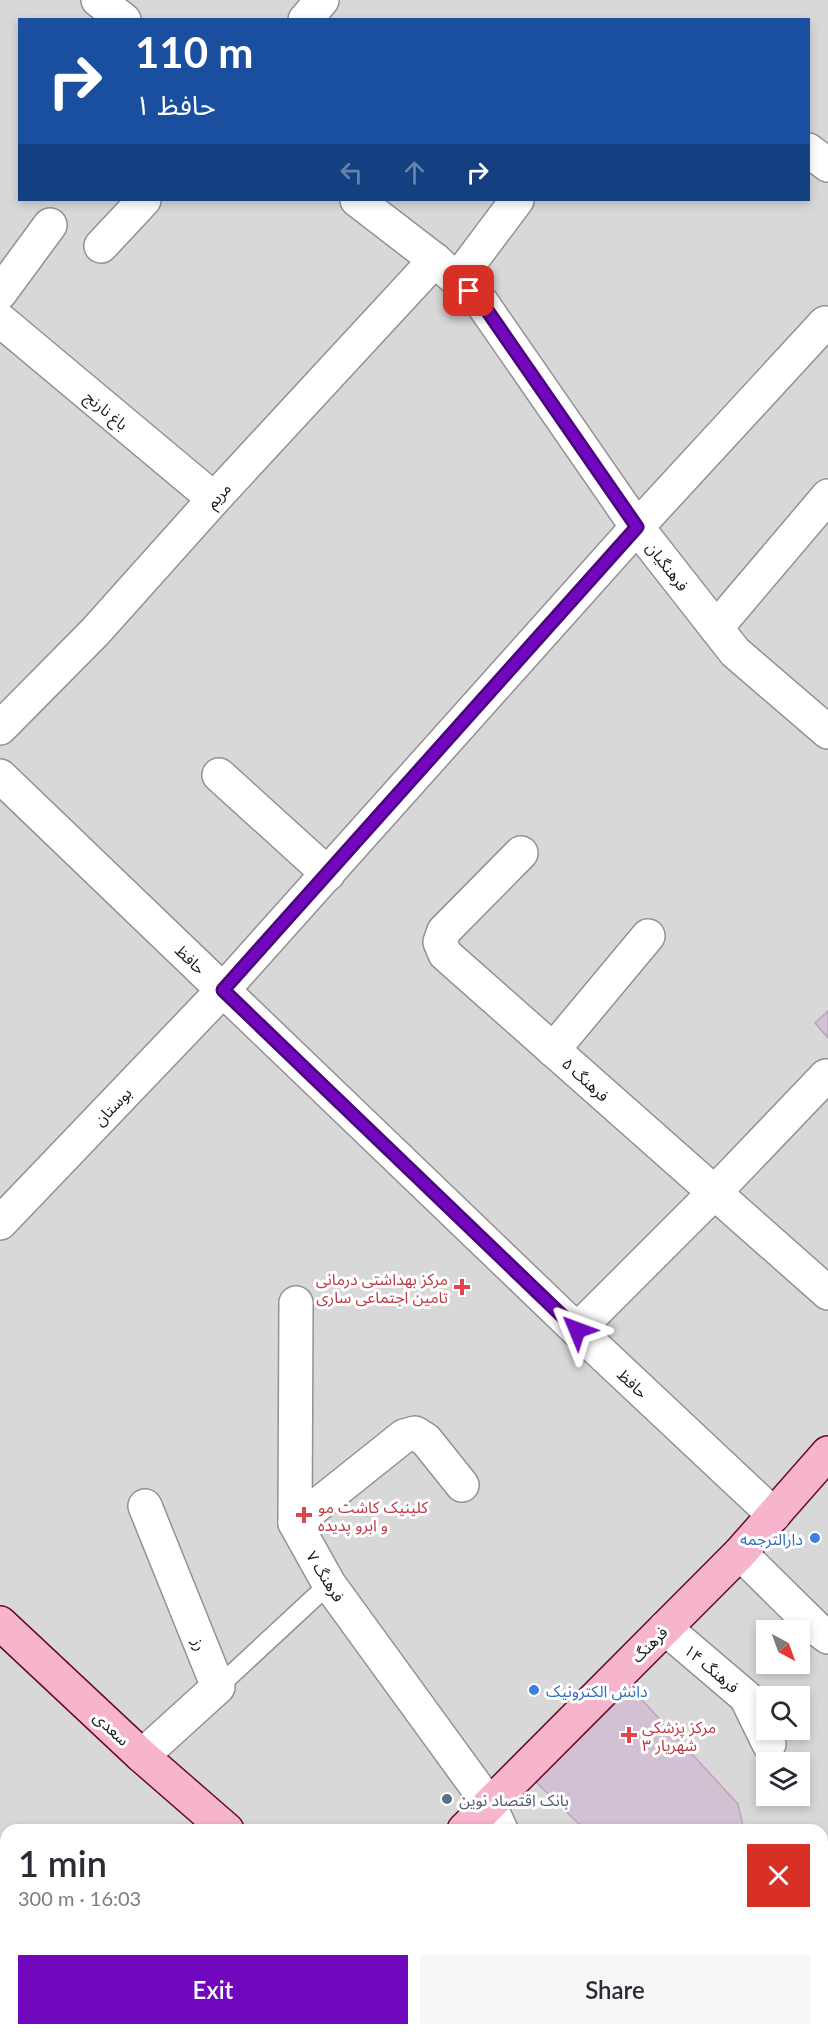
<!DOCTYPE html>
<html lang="en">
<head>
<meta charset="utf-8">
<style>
	body { margin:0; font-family:Lato,"Noto Sans Arabic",sans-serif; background:#f7f7f7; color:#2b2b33; height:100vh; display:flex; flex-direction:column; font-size:22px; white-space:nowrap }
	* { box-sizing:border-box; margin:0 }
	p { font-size:20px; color:#7c7c81 }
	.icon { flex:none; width:33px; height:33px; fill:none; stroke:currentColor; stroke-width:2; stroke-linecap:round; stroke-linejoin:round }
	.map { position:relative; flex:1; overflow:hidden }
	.sheet { position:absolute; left:0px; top:1824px; width:828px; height:212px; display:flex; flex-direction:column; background:#fff; border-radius:18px 18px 0 0; box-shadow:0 3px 9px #0003 }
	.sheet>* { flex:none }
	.top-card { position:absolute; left:18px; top:18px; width:792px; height:183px; border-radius:0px; box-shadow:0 3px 9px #0003; background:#1a4fa0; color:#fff; overflow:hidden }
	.needle { width:39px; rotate:139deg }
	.fabs { position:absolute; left:756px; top:1620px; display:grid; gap:12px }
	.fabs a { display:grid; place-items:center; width:54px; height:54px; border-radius:0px; background:#fff; box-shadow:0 3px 9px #0003; font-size:30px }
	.pin { position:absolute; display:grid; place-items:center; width:51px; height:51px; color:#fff; margin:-26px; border-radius:12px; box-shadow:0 3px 9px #0006 }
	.me { position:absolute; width:66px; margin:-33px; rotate:314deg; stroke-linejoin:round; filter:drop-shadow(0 0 4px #0008) }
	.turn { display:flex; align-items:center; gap:21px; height:126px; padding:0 18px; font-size:27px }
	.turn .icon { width:78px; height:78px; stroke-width:2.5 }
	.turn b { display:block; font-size:42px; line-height:51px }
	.lanes { display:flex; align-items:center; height:57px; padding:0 18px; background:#0003; justify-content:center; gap:30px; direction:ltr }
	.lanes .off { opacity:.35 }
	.round { display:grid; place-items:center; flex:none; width:63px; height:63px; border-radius:0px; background:#f7f7f7 }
	.overview { display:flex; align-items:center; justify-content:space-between; height:102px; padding:0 18px }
	h1 { font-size:36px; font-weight:600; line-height:45px }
	.primary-button { display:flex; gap:12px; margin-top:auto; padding:12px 18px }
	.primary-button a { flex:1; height:69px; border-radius:0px; background:#7208bd; color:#fff; font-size:24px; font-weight:600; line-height:69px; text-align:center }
	.primary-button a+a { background:#f7f7f7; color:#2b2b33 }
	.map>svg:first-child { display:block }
</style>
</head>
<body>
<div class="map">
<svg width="828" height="2035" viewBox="0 0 828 2035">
	<rect width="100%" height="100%" fill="#ece0e9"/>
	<path fill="#d8d8d9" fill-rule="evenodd" d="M0 0H828V2035H0ZM20 20H808V200H20ZM766 1630H800V1664H766ZM766 1696H800V1730H766ZM766 1762H800V1796H766ZM6 1830H822V2030H6Z"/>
	<g fill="#d2c1d2" stroke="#bda4bc" stroke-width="1.5">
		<polygon points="828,1011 828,1038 815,1023"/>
		<polygon points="631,1688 738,1804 744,1830 585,1830 536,1782"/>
		<polygon points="661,2030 751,2030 737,2035 662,2035"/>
	</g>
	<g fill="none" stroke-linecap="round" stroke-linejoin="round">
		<g stroke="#929292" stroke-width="21">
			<polyline id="lane" points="218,1687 329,1584"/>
		</g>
		<g stroke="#929292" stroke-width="36">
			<g id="street">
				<polyline points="98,0 124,20"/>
				<polyline points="305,20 322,0"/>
				<polyline points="808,150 828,165"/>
				<polyline points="357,200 435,260 482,303 637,527 735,652 828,732"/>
				<polyline points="101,246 144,200"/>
				<polyline points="457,280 517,200"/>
				<polyline points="0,293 50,225"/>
				<polyline points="0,320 214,499"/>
				<polyline points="716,628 828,496"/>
				<polyline points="0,728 95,632 214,499 435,260"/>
				<polyline points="219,775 328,874"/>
				<polyline points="0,776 577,1330 774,1515"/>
				<polyline points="521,853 444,931 440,942 445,954 828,1293"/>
				<polyline points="553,1050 648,936"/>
				<polyline points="0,1223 223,990 637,527 825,323"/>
				<polyline points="296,1303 295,1523 329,1584 489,1804 501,1830"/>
				<polyline points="577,1330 714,1193 826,1076"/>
				<polyline points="295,1523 404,1436 415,1433 426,1440 462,1485"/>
				<polyline points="740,1553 817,1629 828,1637"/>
				<polyline points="665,1628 746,1697 769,1744"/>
				<polyline points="142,1756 218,1687 145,1506"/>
				<polyline points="110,2035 114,2030"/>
			</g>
		</g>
		<g stroke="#6a0927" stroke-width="36">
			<g id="secondary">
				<polyline points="0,1623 142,1756 227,1830"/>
				<polyline points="464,1830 740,1553 828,1453"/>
				<polyline points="306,2035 307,2030"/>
			</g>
		</g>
		<use href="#lane" stroke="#fff" stroke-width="18"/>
		<use href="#street" stroke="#fff" stroke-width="33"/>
		<use href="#secondary" stroke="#f6b5cd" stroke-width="33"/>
	</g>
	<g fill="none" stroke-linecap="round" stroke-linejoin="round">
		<g stroke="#4a057b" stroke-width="15">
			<polyline id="route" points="469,291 482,303 637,527 223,990 577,1330"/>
		</g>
		<use href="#route" stroke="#7208bd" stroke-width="10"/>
	</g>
	<g fill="#e0444e" stroke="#fff" stroke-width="2">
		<path d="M459 1278h6v6h6v6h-6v6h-6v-6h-6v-6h6z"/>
		<path d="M301 1506h6v6h6v6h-6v6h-6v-6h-6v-6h6z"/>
		<path d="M626 1726h6v6h6v6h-6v6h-6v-6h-6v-6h6z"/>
	</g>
	<g fill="#3f7fe0" stroke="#fff" stroke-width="2">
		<circle cx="815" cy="1538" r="6"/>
		<circle cx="534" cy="1690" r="6"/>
	</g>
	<circle fill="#5c6f8a" stroke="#fff" stroke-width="2" cx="447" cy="1799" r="6"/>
	<g text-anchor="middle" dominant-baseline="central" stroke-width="6" stroke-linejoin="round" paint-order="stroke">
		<g font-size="16" fill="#1b1b1b" stroke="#fff">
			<text transform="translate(107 410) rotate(40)">باغ نارنج</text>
			<text transform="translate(218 495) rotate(-48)">مریم</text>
			<text transform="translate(668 566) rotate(52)">فرهنگیان</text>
			<text transform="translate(191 959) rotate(44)">حافظ</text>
			<text transform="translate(586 1079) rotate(42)">فرهنگ ۵</text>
			<text transform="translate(112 1106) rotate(-46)">بوستان</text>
			<text transform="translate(633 1383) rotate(43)">حافظ</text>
			<text transform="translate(326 1576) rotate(58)">فرهنگ ۷</text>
			<text transform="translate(200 1644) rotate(68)">رز</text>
			<text transform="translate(649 1644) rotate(-45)">فرهنگ</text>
			<text transform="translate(712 1668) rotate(40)">فرهنگ ۱۴</text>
			<text transform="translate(112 1728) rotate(43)">سعدی</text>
		</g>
		<g font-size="16" fill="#be3a42" stroke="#fff" text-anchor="start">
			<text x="448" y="1278" text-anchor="end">مرکز بهداشتی درمانی<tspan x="448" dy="18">تامین اجتماعی ساری</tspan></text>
			<text x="318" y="1506">کلینیک کاشت مو<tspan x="318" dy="18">و ابرو پدیده</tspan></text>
			<text x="642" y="1726">مرکز پزشکی<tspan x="642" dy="18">شهریار ۳</tspan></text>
		</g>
		<g font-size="16" fill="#366cbe" stroke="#fff" text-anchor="end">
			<text x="803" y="1538">دارالترجمه</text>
			<text x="546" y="1690" text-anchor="start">دانش الکترونیک</text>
		</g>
		<g font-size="16" fill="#4e5e75" stroke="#fff" text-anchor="start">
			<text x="459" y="1799">بانک اقتصاد نوین</text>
		</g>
	</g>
</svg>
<div class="fabs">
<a><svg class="needle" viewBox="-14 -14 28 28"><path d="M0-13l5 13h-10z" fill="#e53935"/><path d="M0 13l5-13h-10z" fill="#7c7c81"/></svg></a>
<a><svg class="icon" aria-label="search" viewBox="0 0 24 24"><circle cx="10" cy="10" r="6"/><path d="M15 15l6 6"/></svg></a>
<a><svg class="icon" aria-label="layers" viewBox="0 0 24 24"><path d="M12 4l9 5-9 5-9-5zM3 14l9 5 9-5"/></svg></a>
</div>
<div class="pin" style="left:469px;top:291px;background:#d93025"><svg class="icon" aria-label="arrive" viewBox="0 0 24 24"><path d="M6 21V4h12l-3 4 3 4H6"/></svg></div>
<svg class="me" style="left:577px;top:1330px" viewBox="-20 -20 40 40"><path d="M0-17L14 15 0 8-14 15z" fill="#7208bd" stroke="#fff" stroke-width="4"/></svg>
<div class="top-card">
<div class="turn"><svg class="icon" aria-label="right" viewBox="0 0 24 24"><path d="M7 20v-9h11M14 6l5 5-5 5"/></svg><div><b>110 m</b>حافظ ۱</div></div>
<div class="lanes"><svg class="icon off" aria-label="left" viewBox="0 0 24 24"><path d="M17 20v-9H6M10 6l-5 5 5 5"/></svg><svg class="icon off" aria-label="ahead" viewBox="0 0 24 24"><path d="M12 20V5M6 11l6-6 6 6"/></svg><svg class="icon" aria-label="right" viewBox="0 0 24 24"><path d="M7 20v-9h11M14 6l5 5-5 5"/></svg></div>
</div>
<section class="sheet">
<div class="overview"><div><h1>1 min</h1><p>300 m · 16:03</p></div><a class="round" style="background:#d93025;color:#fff"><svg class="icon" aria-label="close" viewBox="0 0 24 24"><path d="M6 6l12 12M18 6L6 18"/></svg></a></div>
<div class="primary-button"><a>Exit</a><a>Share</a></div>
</section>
</div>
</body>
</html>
